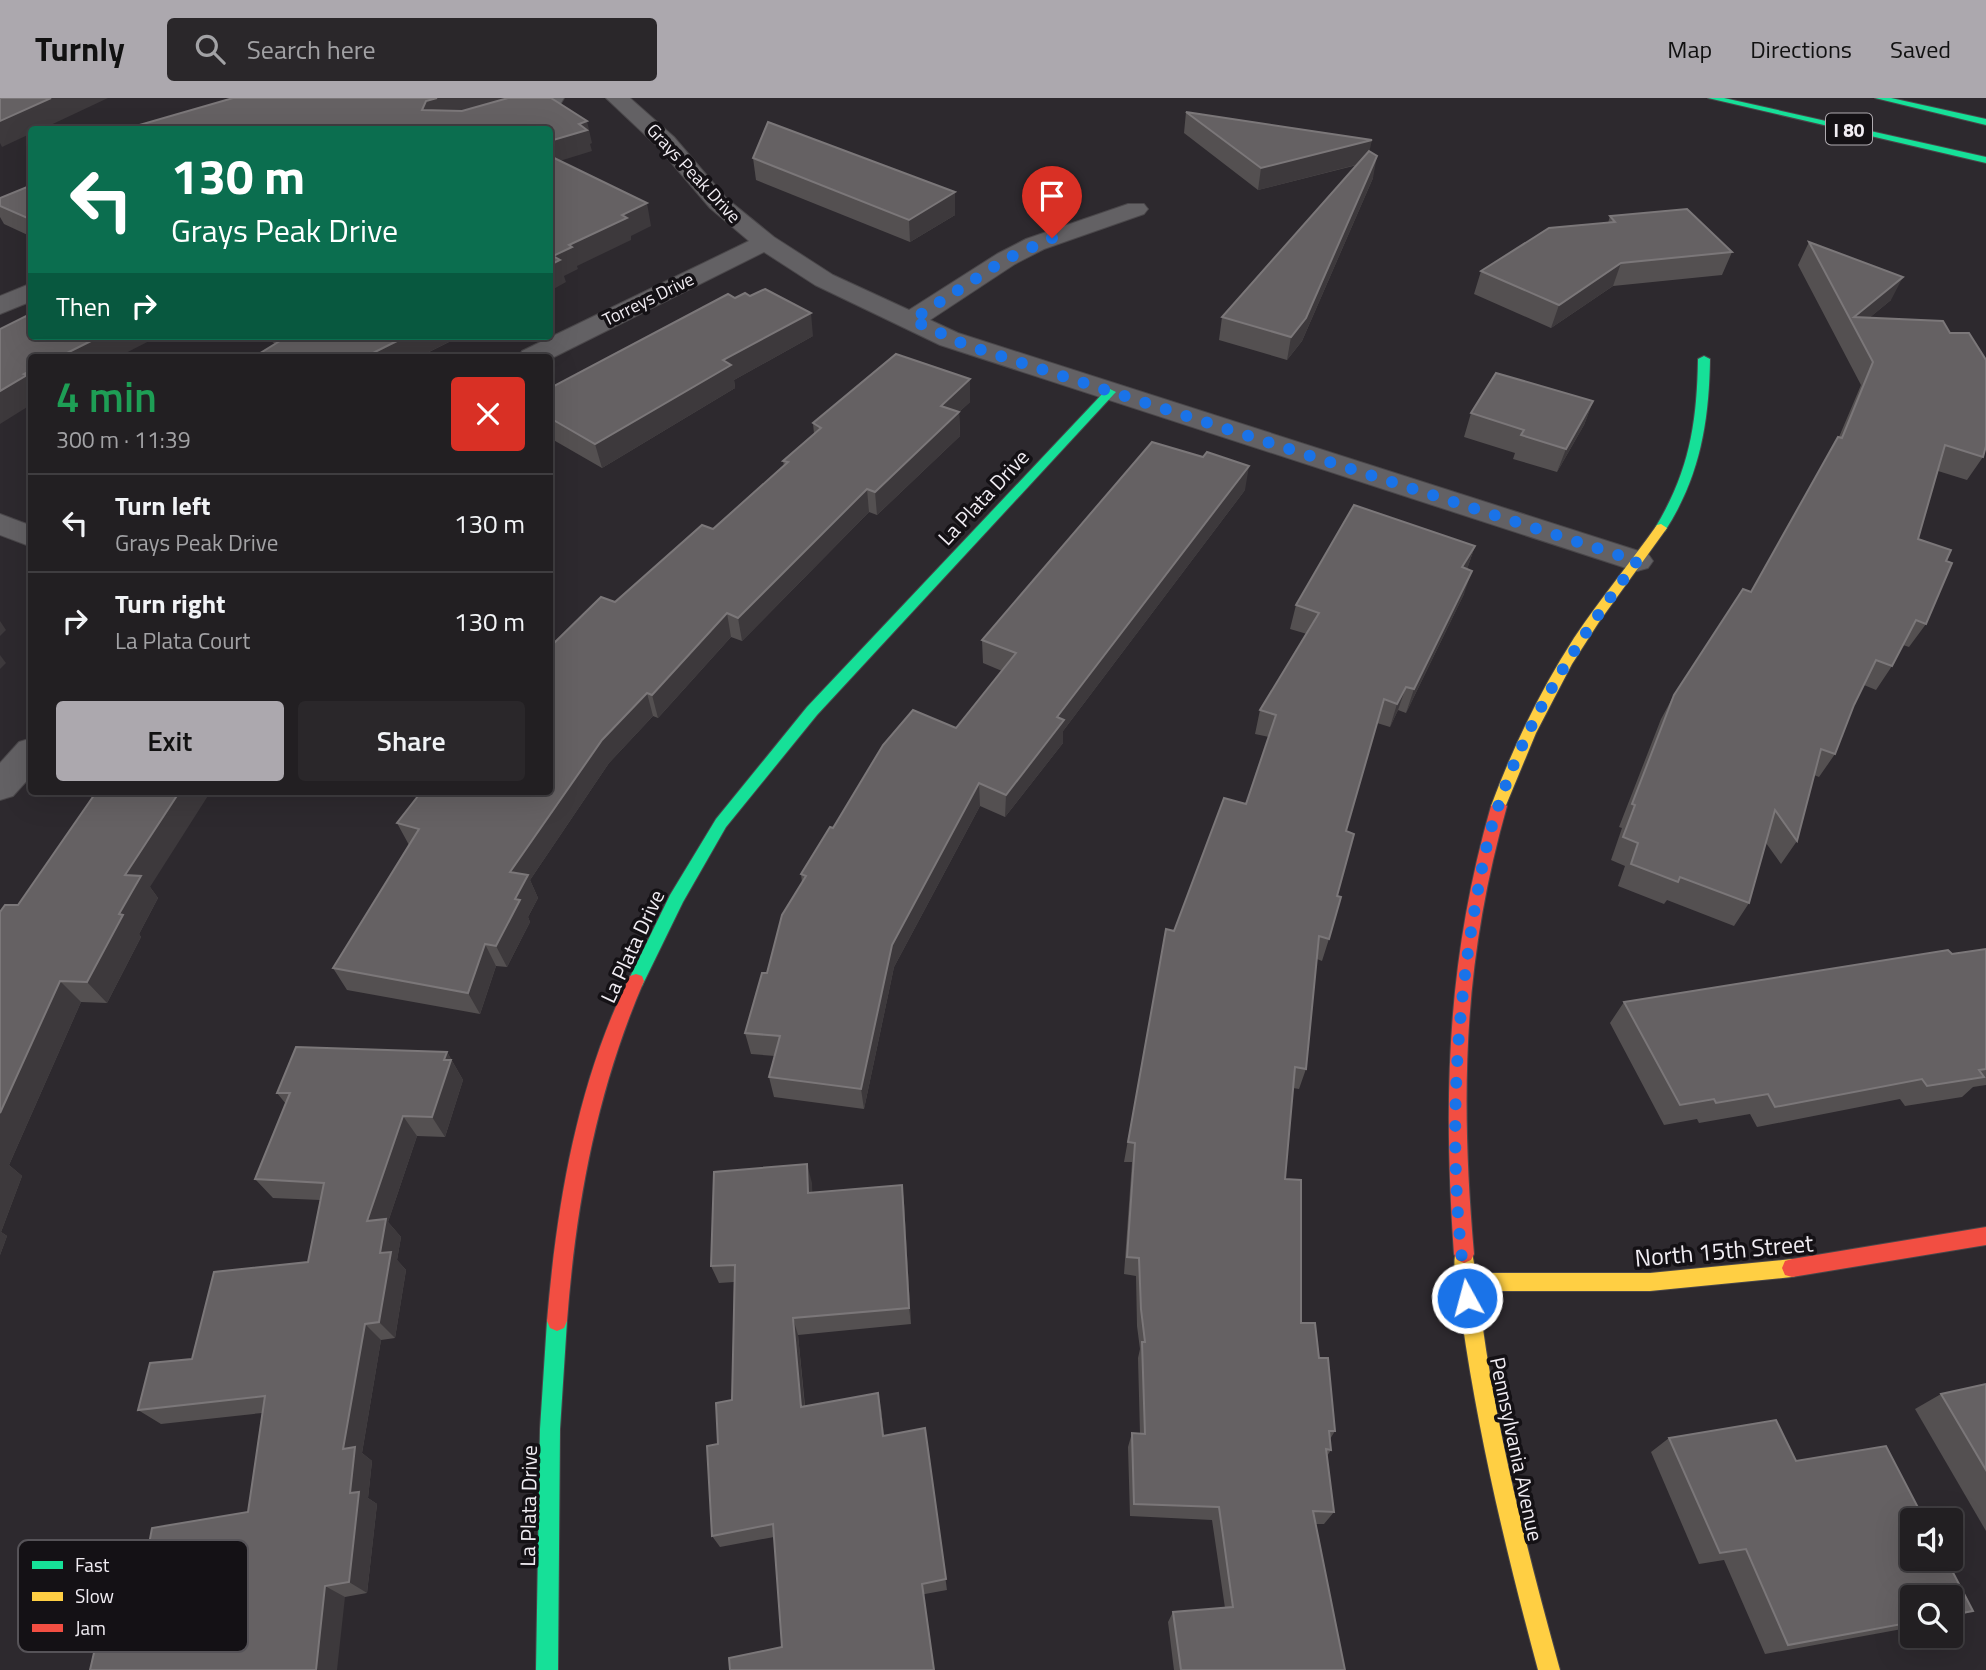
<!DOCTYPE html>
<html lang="en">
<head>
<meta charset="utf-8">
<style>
	body { margin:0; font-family:"Titillium Web",sans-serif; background:#2a272a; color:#f1f3f6; height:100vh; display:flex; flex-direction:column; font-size:26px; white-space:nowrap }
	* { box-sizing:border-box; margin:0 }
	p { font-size:23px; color:#a2a2a5 }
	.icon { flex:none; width:38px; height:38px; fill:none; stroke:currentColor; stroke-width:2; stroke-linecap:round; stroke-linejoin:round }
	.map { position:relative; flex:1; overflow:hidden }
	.details { position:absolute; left:28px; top:256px; width:525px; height:441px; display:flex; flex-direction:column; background:#221f22; border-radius:7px; box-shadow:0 7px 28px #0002,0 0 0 2px #3f3d40 }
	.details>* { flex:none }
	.guide { position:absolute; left:28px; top:28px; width:525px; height:214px; border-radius:7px; box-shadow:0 7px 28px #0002,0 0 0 2px #3f3d40; background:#0b6e4f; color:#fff; overflow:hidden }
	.controls { position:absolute; left:1900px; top:1410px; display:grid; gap:14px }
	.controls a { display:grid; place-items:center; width:63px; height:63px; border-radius:7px; background:#221f22; box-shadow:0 7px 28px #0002,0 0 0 2px #3f3d40; font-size:35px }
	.pin { position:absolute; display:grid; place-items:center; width:60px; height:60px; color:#fff; margin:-72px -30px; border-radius:50% 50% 50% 0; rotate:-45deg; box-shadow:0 0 7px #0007 }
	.pin .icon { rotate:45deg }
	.me { position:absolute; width:77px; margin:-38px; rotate:353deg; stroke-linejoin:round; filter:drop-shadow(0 0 5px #0008) }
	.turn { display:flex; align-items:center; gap:24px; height:147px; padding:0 28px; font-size:32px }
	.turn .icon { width:91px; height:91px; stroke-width:2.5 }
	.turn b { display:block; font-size:49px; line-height:60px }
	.then { display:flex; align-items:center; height:66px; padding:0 28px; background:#0003; gap:14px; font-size:26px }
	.round { display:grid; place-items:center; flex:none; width:74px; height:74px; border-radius:7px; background:#2a272a }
	.headline { display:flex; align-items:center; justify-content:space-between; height:119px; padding:0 28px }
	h1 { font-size:42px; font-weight:600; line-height:52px; color:#1e9e55 }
	.cta { display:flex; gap:14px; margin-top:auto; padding:14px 28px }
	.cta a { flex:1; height:80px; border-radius:7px; background:#aca8ae; color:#111; font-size:28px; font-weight:600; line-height:80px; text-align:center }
	.cta a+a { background:#2a272a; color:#f1f3f6 }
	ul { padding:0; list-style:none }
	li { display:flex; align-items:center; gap:21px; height:98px; padding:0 28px; border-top:2px solid #3f3d40 }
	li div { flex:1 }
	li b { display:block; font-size:26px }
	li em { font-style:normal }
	header { display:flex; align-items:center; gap:42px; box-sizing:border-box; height:98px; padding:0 35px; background:#aca8ae; color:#111 }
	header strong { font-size:33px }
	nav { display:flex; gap:38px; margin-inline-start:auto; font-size:24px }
	.search { width:490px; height:63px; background:#2a272a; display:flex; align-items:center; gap:18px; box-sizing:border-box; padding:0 24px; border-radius:7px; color:#a2a2a5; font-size:26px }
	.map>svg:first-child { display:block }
</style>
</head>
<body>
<header>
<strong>Turnly</strong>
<div class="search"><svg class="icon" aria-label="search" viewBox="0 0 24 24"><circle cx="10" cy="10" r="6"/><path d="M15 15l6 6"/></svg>Search here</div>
<nav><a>Map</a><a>Directions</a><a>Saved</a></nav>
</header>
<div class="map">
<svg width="1986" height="1572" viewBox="0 0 1986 1572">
	<rect width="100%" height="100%" fill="#2d292e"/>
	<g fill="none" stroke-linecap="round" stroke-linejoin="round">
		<g stroke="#4a474a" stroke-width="2">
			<g id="street">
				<polygon points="530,0 564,0 561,5 467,32 430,32 433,27"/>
				<polygon points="606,0 630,0 674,39 726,100 774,139 833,177 909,212 997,156 1026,141 1128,106 1144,106 1148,111 1144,116 1044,151 1015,166 930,222 958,235 1648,456 1653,463 1648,470 1637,473 1626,470 940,247 815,187 764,154 550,261 519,259 522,253 749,143 710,110 658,49"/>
				<polygon points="32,185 32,203 0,216 0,198"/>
				<polygon points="0,416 32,428 32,449 0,437"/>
				<polygon points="32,640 32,677 13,698 0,702 0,665 19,644"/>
			</g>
		</g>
		<g stroke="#4a474a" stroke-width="2">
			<g id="fast">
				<polygon points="1708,0 1724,0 1986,59 1986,65"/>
				<polygon points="1875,0 1891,0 1986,21 1986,27"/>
				<path d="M1704 258 1710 261C1709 324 1700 379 1665 433L1661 434 1655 430C1689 374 1697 326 1698 261Z"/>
				<polygon points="1110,291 1116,294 1114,296 817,617 726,729 683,804 642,888 636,890 630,888 628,883 670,797 716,721 807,609 1106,292"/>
				<polygon points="557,1213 564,1216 567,1223 560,1331 558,1572 536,1572 540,1331 547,1223 550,1216"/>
			</g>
		</g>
		<g stroke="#4a474a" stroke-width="2">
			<g id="slow">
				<path d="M1661 426 1667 430 1599 524 1572 566 1536 635 1504 712H1494L1491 708C1513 649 1540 593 1574 540 1600 501 1630 465 1657 427Z"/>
				<path d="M1464 1147 1471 1150 1476 1175H1650L1792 1161 1799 1163 1802 1170 1799 1177 1792 1179 1650 1193H1478C1493 1322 1526 1448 1560 1572H1538C1507 1457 1479 1341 1462 1222 1459 1204 1450 1166 1457 1150Z"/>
			</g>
		</g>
		<g stroke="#4a474a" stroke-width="2">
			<g id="jam">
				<path d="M1499 702 1507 708C1463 863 1460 997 1474 1156L1471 1162 1464 1165 1457 1162 1454 1156C1443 997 1447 862 1491 708Z"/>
				<path d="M636 876 642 878 644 883C597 992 576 1105 567 1223L564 1230 557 1233 550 1230 547 1223C557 1105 577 985 630 878Z"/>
				<polygon points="1986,1129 1986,1147 1792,1179 1785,1177 1782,1170 1785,1163 1792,1161"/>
			</g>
		</g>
		<use href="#street" fill="#636164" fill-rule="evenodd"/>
		<use href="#fast" fill="#16e098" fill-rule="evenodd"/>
		<use href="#slow" fill="#ffcf43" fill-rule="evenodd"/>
		<use href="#jam" fill="#f24e42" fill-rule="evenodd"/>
	</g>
	<g fill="#545051">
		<polygon points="1186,14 1369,53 1373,80 1302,243 1287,262 1219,242 1222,219 1357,67 1258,92 1184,35"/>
		<polygon points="753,60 955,117 910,144 756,82"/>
		<polygon points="32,87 32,139 4,126 0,119 0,100"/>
		<polygon points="1610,118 1732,154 1722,177 1613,188 1551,230 1474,196 1481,173 1608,125"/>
		<polygon points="1809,144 1891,202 1869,220 1983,359 1967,382 1938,373 1918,441 1946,463 1926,526 1909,549 1903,547 1892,568 1876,592 1864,587 1854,607 1835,656 1819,679 1814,677 1797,743 1781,766 1766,745 1749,805 1734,828 1667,802 1664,806 1618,788 1625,768 1611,762 1622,730 1619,729 1661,621 1674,597 1751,494 1839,339 1861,287 1798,167"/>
		<polygon points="261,238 461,238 419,259 276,246"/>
		<polygon points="813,238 734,282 735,290 602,370 550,340 550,290"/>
		<polygon points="1593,303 1584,327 1557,374 1513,361 1515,355 1464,339 1471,315"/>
		<polygon points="970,304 959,314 960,338 877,417 869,414 742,543 731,539 658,620 653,618 609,665 530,782 538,800 528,819 530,824 507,869 496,868 480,916 347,892 333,870 409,747 397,725 615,504 713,431 784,368 783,363 814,336 813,325"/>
		<polygon points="1245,392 1063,633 1063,645 1005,719 980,708 894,869 864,1011 774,999 769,979 775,958 751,956 745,935 802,784 801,776 833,730 956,630 1002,573 983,565 982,542"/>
		<polygon points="1475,448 1467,471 1464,496 1406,615 1398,612 1390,629 1377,625 1346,733 1337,798 1329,841 1322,863 1317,861 1306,971 1299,991 1293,990 1285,1081 1301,1225 1319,1260 1335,1333 1330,1341 1331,1352 1327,1358 1334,1414 1324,1426 1316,1426 1345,1572 1174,1572 1168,1524 1173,1514 1225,1510 1212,1422 1130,1418 1128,1349 1132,1335 1140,1336 1138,1260 1140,1251 1137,1228 1136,1178 1124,1176 1132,1064 1124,1064 1166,831 1174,833 1246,706 1269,639 1255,636 1260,612 1307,536 1290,531 1296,507"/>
		<polygon points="150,789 158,800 139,836 141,839 107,905 81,904 9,1067 22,1078 1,1134 7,1138 0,1157 0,814 18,807"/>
		<polygon points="1986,851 1986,987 1973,989 1962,999 1905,1008 1900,1001 1757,1029 1750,1016 1699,1025 1697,1021 1664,1027 1610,925 1624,904"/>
		<polygon points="447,954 463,982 445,1039 417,1038 388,1124 401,1139 397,1162 406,1172 395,1240 381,1242 362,1355 372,1363 368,1400 377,1406 367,1495 345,1499 134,1527 248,1414 262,1315 161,1326 138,1312 192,1261 308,1164 320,1102 273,1100 255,1081 286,1006 277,995"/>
		<polygon points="812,1085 812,1095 902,1087 904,1105 911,1226 798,1237 805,1308 881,1310 884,1338 925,1330 947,1492 925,1496 782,1549 774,1439 720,1449 712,1438 718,1346 732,1302 734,1184 719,1185 711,1168"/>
		<polygon points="1986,1286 1986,1433 1915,1311 1941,1296"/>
		<polygon points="1669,1340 1796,1363 1973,1513 1951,1520 1951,1500 1913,1500 1913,1529 1765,1556 1724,1462 1699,1466 1651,1354"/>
	</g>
	<g fill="#3d393c">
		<polygon points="51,0 108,0 40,32 32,32 32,35 2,49 0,45 0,23"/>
		<polygon points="437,0 520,0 432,24 422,12 426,3"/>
		<polygon points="587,23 592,45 590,46 592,53 550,66 550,43 579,26"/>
		<polygon points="1372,42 1367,64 1258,92 1261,70"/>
		<polygon points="1377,58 1373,80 1302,243 1287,262 1291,239"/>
		<polygon points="955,94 955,117 910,144 909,122"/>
		<polygon points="647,105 651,128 631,138 631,142 577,168 578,171 564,178 566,184 550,193 550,167 553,158 569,147 622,117"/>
		<polygon points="1621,165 1613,188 1551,230 1559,207"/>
		<polygon points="1903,179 1891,202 1856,231 1854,219"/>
		<polygon points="811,215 813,238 734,282 735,290 602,370 595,346 723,262"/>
		<polygon points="101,238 159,238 118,259 59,259"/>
		<polygon points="407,238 461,238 419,259 365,259"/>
		<polygon points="32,272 32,306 0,326 0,293 24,276"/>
		<polygon points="970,281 970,304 959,314 960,338 877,417 875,394 941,308"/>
		<polygon points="1593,303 1584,327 1557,374 1566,351"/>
		<polygon points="1249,368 1245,392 1063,633 1063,645 1005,719 1006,697 1057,619"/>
		<polygon points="867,391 869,414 742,543 738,520"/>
		<polygon points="1475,448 1467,471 1462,469"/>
		<polygon points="1472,473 1464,496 1406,615 1414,591"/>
		<polygon points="727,515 731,539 658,620 652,597"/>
		<polygon points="0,523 6,532 0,538"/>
		<polygon points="0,557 6,565 0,571"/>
		<polygon points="1406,589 1398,612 1390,629 1397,606"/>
		<polygon points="647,595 653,618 609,665 530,782 538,800 528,819 530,824 507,869 496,848 515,801 510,774 602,642"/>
		<polygon points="979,685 980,708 894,869 864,1011 861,991 892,847"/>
		<polygon points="180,693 211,693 150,789 158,800 139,836 141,839 107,905 87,884 119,816 125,777"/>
		<polygon points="485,846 496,868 480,916 468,895"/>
		<polygon points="60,883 81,904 9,1067 22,1078 1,1134 7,1138 0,1157 0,1015"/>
		<polygon points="447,954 463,982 445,1039 432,1019 444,962"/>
		<polygon points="403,1018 417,1038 388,1124 401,1139 397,1162 406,1172 395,1240 379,1224 380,1155 367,1123"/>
		<polygon points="807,1066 812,1085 813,1113 808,1095"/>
		<polygon points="902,1087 904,1105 911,1226 909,1210"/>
		<polygon points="793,1220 798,1237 806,1324 801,1309"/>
		<polygon points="365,1226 381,1242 362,1355 372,1363 368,1400 377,1406 367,1495 349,1484 343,1351"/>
		<polygon points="878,1295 881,1310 886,1352 883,1338"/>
		<polygon points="325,1488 345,1499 337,1572 316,1572"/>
	</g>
	<g fill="#656163" stroke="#7b7779" stroke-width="2">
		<polygon points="0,0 51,0 0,23"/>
		<polygon points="233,0 437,0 426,3 422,12 462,13 508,0 551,0 587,23 579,26 587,32 550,43 550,32 129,32 129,30"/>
		<polygon points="1186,14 1372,42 1261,70"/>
		<polygon points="768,24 955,94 909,122 753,60"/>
		<polygon points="1369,53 1377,58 1306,220 1291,239 1222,219"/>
		<polygon points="550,58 647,105 622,117 627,120 569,147 572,149 553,158 560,162 550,167"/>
		<polygon points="32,87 32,122 0,108 0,100"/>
		<polygon points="1687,111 1732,154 1621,165 1559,207 1481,173 1549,130 1615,124 1610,118"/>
		<polygon points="1809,144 1903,179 1854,219 1943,223 1950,235 1969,235 1986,262 1986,348 1983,359 1945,347 1918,441 1951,452 1946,463 1952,465 1926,526 1916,522 1892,568 1876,562 1854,607 1835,656 1821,651 1797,743 1775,712 1749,805 1680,779 1678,784 1631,766 1638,745 1623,739 1635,707 1632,706 1674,597 1743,491 1751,494 1838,339 1842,340 1873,264"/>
		<polygon points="765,191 811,215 723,262 731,267 595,346 550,320 550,290 728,196 735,200 745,195 750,198"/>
		<polygon points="32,215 32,238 101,238 59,259 32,259 32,272 24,276 27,277 0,293 0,231"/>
		<polygon points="288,238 407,238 365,259 254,259"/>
		<polygon points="896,256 970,281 941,308 959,314 875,394 867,391 738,520 727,515 652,597 647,595 602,642 510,774 528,777 515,801 520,802 496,848 485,846 468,895 333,870 419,731 397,725 422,693 550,693 550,549 601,499 615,504 702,427 713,431 788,364 783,363 821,330 813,325"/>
		<polygon points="1496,275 1593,303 1566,351 1521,337 1524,332 1471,315"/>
		<polygon points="1152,344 1203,359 1207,354 1249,368 1057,619 1064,622 1006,697 979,685 892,847 861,991 769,979 780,938 745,935 762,875 767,875 782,817 806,778 801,776 830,729 833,730 883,647 913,612 956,630 1016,555 982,542"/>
		<polygon points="1354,407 1475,448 1462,469 1472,473 1414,591 1406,589 1397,606 1384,601 1346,733 1354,736 1337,798 1341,799 1329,841 1319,838 1306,971 1295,969 1285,1081 1301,1082 1301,1225 1315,1225 1319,1260 1328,1260 1335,1333 1329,1333 1331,1352 1326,1351 1334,1414 1313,1413 1345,1572 1181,1572 1173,1514 1233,1509 1219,1409 1134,1406 1132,1335 1145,1336 1142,1244 1145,1244 1141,1211 1139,1160 1127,1159 1135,1045 1128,1044 1166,831 1174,833 1224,700 1246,706 1276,617 1260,612 1319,515 1296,507"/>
		<polygon points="97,693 180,693 125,777 141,778 119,816 123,817 87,884 60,883 0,1015 0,814 5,807 18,807"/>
		<polygon points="1986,851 1986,971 1979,972 1984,979 1927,988 1922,981 1775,1009 1768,996 1716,1005 1714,1001 1680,1007 1624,904 1948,852 1952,856"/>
		<polygon points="296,949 447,954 444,962 451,962 432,1019 403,1018 367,1123 386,1121 380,1155 391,1154 379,1224 365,1226 343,1351 355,1349 350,1395 359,1394 349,1484 325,1488 316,1572 90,1572 99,1533 134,1527 152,1430 248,1414 265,1298 138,1312 150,1265 192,1261 214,1174 308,1164 324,1085 255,1081 290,995 277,995"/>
		<polygon points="807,1066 808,1095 902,1087 909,1210 793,1220 801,1309 878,1295 883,1338 925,1330 946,1481 922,1486 934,1572 730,1572 729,1560 782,1549 773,1426 712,1438 707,1348 718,1346 716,1305 732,1302 735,1167 711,1168 714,1074"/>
		<polygon points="1986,1286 1986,1372 1941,1296"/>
		<polygon points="1776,1322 1796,1363 1886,1348 1925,1423 1913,1423 1913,1461 1946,1461 1973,1513 1951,1517 1951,1500 1913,1500 1913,1524 1788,1547 1746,1451 1720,1455 1669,1340"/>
	</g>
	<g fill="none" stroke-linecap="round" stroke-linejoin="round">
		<path stroke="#1a73e8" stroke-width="12" stroke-dasharray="0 21.6" d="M1052 140 1006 161 912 222 966 247 1637 463C1581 538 1529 616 1499 706 1487 739 1481 774 1475 809 1453 936 1448 1072 1467 1200"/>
	</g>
	<g text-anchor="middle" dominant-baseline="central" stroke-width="7" stroke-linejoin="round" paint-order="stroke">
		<g font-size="18" fill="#f1edf3" stroke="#141115">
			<text transform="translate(694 75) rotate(47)">Grays Peak Drive</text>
			<text transform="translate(648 201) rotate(-26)">Torreys Drive</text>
		</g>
		<rect fill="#141115" stroke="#afabb0" stroke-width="2" x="1826" y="15.5" width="46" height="31" rx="5"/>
		<g font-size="19" font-weight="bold" fill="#f1edf3">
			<text x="1849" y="31">I 80</text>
		</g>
		<g font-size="21" fill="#f1edf3" stroke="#141115">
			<text transform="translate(983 399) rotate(-47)">La Plata Drive</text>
			<text transform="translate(632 848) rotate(-65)">La Plata Drive</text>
			<text transform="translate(1517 1351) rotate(78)">Pennsylvania Avenue</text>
			<text transform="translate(528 1408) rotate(-89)">La Plata Drive</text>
		</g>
		<g font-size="24" fill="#f1edf3" stroke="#141115">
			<text transform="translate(1724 1152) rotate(-5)">North 15th Street</text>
		</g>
	</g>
	<rect x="18" y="1442" width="230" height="112" rx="10" fill="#141115" stroke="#565358" stroke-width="2"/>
	<rect x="32" y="1463" width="31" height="8" fill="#16e098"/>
	<rect x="32" y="1494" width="31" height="9" fill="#ffcf43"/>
	<rect x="32" y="1526" width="31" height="8" fill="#f24e42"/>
	<g font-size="19" fill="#f1edf3">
		<text x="75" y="1474">Fast</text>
		<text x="75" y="1505">Slow</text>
		<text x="75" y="1537">Jam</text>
	</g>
</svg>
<div class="controls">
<a><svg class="icon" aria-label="sound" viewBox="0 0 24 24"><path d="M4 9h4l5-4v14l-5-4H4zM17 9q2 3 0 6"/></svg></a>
<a><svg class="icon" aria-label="search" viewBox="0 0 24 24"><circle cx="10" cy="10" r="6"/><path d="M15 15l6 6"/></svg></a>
</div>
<div class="pin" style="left:1052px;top:140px;background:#d93025"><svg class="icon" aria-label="arrive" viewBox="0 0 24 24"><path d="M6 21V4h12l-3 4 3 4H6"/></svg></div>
<svg class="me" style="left:1467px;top:1200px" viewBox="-20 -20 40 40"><circle r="17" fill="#1a73e8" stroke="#fff" stroke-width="3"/><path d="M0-11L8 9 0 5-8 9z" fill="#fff"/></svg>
<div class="guide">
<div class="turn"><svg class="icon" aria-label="left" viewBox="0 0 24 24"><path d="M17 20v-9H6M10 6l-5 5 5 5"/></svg><div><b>130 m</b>Grays Peak Drive</div></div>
<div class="then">Then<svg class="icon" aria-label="right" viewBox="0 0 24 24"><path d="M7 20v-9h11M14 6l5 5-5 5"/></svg></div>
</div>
<section class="details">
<div class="headline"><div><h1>4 min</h1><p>300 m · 11:39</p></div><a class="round" style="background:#d93025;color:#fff"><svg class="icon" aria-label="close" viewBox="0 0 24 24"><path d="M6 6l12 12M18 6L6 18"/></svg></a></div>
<ul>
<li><svg class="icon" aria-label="left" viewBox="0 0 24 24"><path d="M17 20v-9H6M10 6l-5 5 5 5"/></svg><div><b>Turn left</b><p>Grays Peak Drive</p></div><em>130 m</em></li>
<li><svg class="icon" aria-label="right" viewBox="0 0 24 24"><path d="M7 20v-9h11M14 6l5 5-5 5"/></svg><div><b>Turn right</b><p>La Plata Court</p></div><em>130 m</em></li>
</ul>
<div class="cta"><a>Exit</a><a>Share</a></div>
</section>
</div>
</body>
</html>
